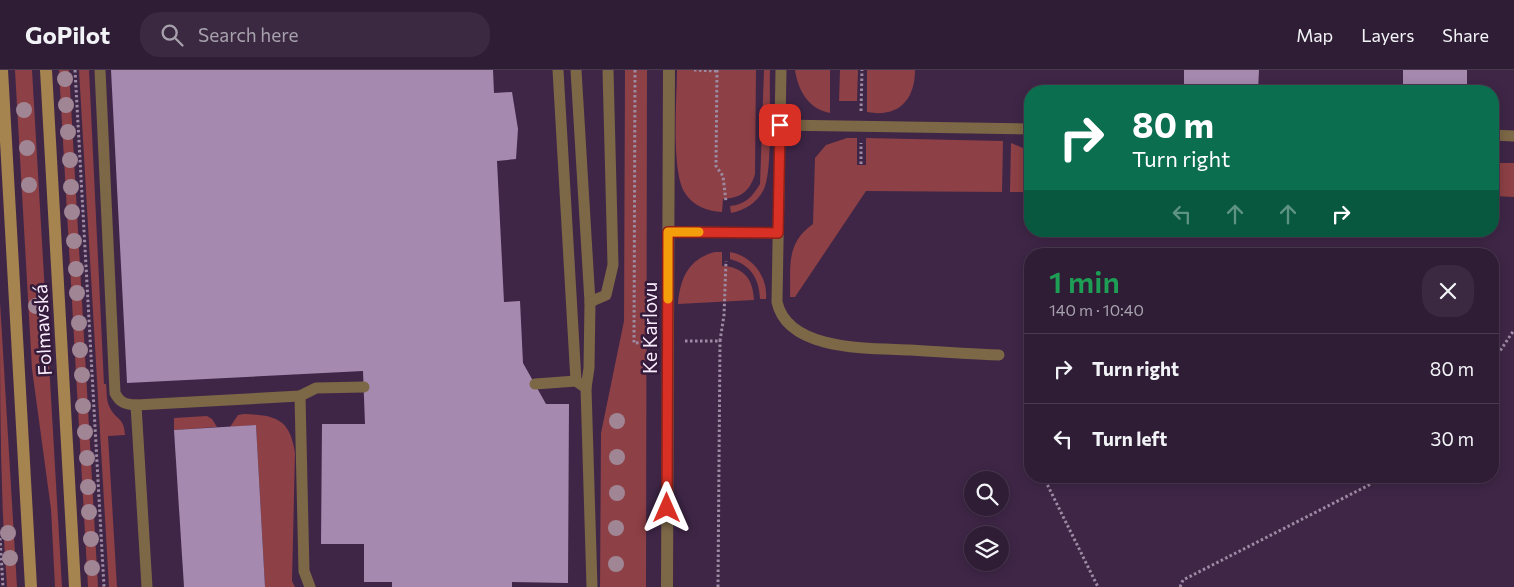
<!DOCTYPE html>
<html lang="en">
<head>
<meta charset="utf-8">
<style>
	body { margin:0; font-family:Commissioner,sans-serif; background:#3b2941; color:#f1f3f6; height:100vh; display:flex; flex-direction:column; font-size:19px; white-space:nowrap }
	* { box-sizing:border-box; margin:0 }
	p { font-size:16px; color:#a7a1ad }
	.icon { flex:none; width:28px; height:28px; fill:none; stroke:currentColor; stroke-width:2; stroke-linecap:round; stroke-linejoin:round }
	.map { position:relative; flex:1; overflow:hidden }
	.details { position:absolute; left:1024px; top:178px; width:475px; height:235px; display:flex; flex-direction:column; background:#2f1c35; border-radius:20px; box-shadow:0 2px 12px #0003,0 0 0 1px #4a3a50 }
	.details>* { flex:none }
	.guide { position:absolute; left:1024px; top:15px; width:475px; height:152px; border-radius:20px; box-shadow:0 2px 12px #0003,0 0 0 1px #4a3a50; background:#0b6e4f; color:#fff; overflow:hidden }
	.buttons { position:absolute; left:964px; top:401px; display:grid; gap:10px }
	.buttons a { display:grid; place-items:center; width:45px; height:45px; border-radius:50%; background:#2f1c35; box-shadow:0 2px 12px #0003,0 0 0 1px #4a3a50; font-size:25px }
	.pin { position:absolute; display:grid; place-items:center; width:42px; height:42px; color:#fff; margin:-21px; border-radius:10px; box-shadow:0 2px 8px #0006 }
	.me { position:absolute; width:55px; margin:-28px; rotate:0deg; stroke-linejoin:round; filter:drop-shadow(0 0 4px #0008) }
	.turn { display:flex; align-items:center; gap:18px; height:105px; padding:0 25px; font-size:22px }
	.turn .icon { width:65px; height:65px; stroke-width:2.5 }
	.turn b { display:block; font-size:35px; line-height:42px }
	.lanes { display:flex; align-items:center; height:48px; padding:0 25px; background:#0003; justify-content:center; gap:25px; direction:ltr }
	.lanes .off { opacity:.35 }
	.round { display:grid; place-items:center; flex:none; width:52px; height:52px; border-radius:20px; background:#3b2941 }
	.headline { display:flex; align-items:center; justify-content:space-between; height:85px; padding:0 25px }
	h1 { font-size:30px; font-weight:600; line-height:38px; color:#1e9e55 }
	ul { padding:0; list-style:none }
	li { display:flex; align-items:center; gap:15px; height:70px; padding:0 25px; border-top:1px solid #4a3a50 }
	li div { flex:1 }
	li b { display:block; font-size:19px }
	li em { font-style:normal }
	header { display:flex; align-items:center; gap:30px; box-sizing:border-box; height:70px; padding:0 25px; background:#2f1c35; border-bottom:1px solid #4a3a50 }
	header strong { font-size:24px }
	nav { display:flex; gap:28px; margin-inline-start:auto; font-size:18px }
	.search { width:350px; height:45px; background:#3b2941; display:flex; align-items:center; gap:12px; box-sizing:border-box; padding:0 18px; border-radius:20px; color:#a7a1ad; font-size:19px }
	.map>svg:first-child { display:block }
</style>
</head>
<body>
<header>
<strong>GoPilot</strong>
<div class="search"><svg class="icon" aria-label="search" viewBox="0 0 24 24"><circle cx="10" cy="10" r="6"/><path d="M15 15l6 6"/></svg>Search here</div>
<nav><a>Map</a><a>Layers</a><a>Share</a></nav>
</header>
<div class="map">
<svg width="1514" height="517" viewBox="0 0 1514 517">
	<rect width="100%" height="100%" fill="#3f2647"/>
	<g fill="#8d4045">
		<polygon points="15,0 32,0 62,517 55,517 51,439 32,299"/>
		<polygon points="59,0 69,0 98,517 88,517"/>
		<path d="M79 0H89L104 314H106C107 322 106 331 110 338 117 351 124 347 125 365L108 366 117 517H109Z"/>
		<polygon points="625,0 647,0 646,517 600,517 601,363 624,251"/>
		<path d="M677 0H756L755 104C750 121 741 128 723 129L722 142C707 141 693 136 685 123 671 101 677 29 677 0Z"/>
		<path d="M764 0H770C769 25 773 100 764 119 757 133 745 140 731 143L730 136C745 135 753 126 760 114Z"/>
		<path d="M795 0H830V43C808 39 798 20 795 0Z"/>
		<polygon points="840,0 858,0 857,31 839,31"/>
		<path d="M867 0H915C915 30 898 48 867 42Z"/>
		<path d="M847 68H857V95H866V68L1003 71 1002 122 866 121 795 227H790C791 197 785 174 813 154L815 88 826 75Z"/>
		<polygon points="1011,73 1030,81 1030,122 1010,122"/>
		<polygon points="1492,93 1514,93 1514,127 1493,126"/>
		<path d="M715 182H722V196C743 197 753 208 754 230L678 234C680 209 688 189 715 182Z"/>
		<path d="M730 182C752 186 768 206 766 229H760C759 208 751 195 730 189Z"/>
		<path d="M0 232 17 517H7C0 422 0 327 0 232Z"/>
		<path d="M244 344C276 345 290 349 295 383L292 511 295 517H265L256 355 230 357 238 345Z"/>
		<polygon points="207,346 212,349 217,357 174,360 174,348"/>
	</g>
	<g fill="#a689af">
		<polygon points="111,0 493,0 494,23 512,22 518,59 516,89 497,91 504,232 520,231 523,293 546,334 569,334 568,513 512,512 512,517 392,517 392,512 364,512 364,474 321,474 322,354 365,354 363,301 127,313"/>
		<polygon points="1184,0 1259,0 1258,21 1184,21"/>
		<rect x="1403" y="0" width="64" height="21"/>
		<polygon points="256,355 265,517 184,517 174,360"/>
	</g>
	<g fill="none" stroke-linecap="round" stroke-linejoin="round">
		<g stroke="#9d8aa3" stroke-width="3" stroke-dasharray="2.5 2.5" stroke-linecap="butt">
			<polyline points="75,0 104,517"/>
			<polyline points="635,0 634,273 651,272"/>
			<polyline points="694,0 717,1"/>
			<polyline points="717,0 716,96 723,106 726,132"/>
			<polyline points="861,41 862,0"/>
			<polyline points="861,94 861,73"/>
			<polyline points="685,271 720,271 724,245 726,191"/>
			<polyline points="1492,293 1514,260"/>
			<polyline points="1043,406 1098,517"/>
			<polyline points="0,468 3,517"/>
			<polyline points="718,517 720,271"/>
			<polyline points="1180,517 1183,510 1369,415 1378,406"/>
		</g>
		<g stroke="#7c6746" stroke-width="11">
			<path d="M100 0 115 323C120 333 125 334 136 335L300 326"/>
			<polyline points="558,0 576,311"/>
			<polyline points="576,0 590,232 589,298 586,318"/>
			<path d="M781 0 777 232C788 282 871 278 911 280 940 282 969 284 999 285"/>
			<polyline points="780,55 1030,59"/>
			<polyline points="1492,65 1514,66"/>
			<polyline points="668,162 778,163"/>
			<polyline points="590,232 606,225 613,195 608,0"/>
			<polyline points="535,314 576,311 586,318 592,517"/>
			<polyline points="136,335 147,517"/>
			<polyline points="310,517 304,501 300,326 316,318 364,317"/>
		</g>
		<polyline stroke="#7c6746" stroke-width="12" points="667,517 669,0"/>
		<g stroke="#a5844f" stroke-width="12">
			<polyline points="2,0 31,517"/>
			<polyline points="46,0 75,517"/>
		</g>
	</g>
	<g fill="#a08695">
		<circle cx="65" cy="9" r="8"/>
		<circle cx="66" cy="35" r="8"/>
		<circle cx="24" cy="40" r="8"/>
		<circle cx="68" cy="62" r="8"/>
		<circle cx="27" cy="78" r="8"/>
		<circle cx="70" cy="90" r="8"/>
		<circle cx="29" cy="115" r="8"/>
		<circle cx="71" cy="117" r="8"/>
		<circle cx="72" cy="142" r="8"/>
		<circle cx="74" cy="171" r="8"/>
		<circle cx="76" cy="199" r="8"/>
		<circle cx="77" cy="223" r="8"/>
		<circle cx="36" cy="236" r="8"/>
		<circle cx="79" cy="253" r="8"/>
		<circle cx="80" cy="280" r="8"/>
		<circle cx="82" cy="305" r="8"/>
		<circle cx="83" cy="336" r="8"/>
		<circle cx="617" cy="351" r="8"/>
		<circle cx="85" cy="362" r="8"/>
		<circle cx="617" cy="387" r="8"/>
		<circle cx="87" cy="388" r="8"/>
		<circle cx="88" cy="417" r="8"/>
		<circle cx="617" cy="423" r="8"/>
		<circle cx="89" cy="442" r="8"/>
		<circle cx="616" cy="458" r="8"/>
		<circle cx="8" cy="463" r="8"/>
		<circle cx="91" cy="469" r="8"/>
		<circle cx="10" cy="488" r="8"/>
		<circle cx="616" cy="494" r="8"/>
		<circle cx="92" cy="498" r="8"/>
	</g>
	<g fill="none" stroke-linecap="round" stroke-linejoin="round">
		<g stroke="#8d1f18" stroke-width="12">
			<polyline id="route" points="667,438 668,162 778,163 780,55"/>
		</g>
		<use href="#route" stroke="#d93025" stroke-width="9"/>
		<polyline stroke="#f59e0b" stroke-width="9" points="668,229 668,162 699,162"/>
	</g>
	<g text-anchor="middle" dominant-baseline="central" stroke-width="5" stroke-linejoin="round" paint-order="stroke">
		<g font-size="19" fill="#f8ebfc" stroke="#351c3c">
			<text transform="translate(649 258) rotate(-90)">Ke Karlovu</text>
			<text transform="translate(42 260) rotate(-93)">Folmavská</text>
		</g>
	</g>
</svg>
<div class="buttons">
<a><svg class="icon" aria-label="search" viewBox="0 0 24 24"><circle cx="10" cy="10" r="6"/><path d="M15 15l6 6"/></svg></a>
<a><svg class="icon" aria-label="layers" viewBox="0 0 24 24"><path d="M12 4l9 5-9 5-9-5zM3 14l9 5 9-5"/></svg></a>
</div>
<div class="pin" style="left:780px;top:55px;background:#d93025"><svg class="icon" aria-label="arrive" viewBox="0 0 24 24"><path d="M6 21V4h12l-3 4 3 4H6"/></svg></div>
<svg class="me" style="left:667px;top:438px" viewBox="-20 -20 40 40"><path d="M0-17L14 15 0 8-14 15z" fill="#d93025" stroke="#fff" stroke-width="4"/></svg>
<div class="guide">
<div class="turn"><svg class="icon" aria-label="right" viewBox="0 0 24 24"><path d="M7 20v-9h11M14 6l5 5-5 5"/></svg><div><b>80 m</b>Turn right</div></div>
<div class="lanes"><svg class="icon off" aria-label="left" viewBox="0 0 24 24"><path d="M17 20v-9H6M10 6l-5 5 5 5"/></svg><svg class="icon off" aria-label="ahead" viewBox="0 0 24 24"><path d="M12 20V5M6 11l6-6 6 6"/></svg><svg class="icon off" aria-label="ahead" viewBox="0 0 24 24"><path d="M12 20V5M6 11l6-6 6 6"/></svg><svg class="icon" aria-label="right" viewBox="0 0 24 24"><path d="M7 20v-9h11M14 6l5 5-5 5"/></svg></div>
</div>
<section class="details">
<div class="headline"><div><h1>1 min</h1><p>140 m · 10:40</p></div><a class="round"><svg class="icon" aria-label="close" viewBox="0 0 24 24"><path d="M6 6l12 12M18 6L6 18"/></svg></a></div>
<ul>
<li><svg class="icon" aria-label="right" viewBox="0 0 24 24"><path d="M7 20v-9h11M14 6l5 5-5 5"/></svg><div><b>Turn right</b></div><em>80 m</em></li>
<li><svg class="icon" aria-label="left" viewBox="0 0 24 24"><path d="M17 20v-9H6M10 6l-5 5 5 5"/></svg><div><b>Turn left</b></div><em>30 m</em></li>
</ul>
</section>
</div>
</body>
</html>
